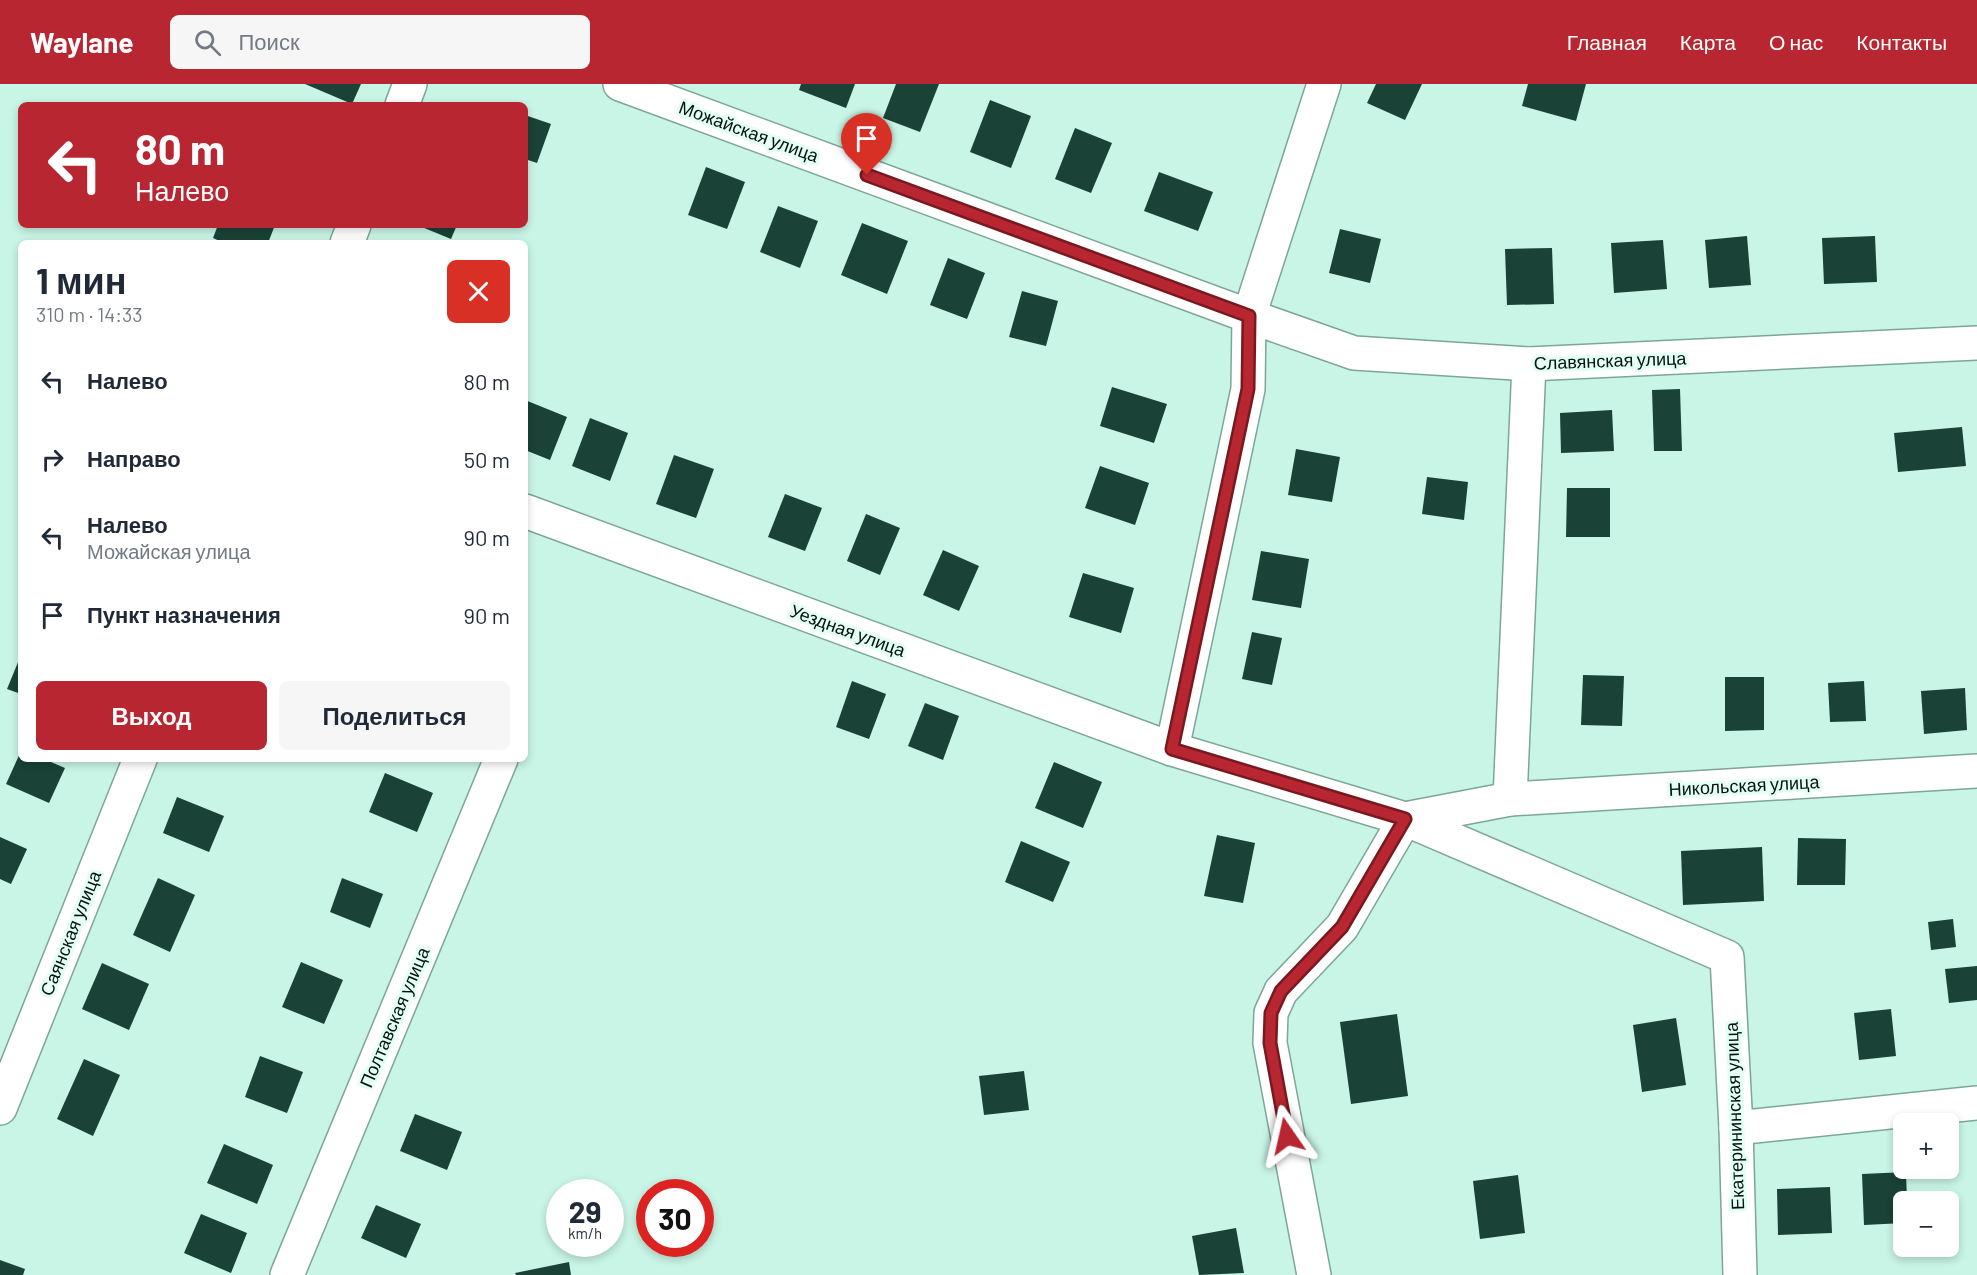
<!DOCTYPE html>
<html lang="ru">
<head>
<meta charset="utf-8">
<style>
	body { margin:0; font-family:Barlow,sans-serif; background:#f6f6f7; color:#1f2937; height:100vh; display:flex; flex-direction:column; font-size:22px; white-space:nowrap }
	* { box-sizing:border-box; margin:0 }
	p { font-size:20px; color:#747a83 }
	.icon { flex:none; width:33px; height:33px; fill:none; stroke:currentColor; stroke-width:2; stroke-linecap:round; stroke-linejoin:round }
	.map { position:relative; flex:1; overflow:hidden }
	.panel { position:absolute; left:18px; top:156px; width:510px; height:522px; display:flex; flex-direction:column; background:#fff; border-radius:9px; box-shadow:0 3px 9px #0003 }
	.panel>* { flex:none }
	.guide { position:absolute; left:18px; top:18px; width:510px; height:126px; border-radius:9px; box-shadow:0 3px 9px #0003; background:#b82731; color:#fff; overflow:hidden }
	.controls { position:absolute; left:1893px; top:1029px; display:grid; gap:12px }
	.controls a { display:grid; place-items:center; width:66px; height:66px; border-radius:9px; background:#fff; box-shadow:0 3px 9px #0003; font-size:30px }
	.speed { position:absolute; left:546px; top:1095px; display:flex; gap:12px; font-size:30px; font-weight:700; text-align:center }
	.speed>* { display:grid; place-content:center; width:78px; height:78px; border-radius:50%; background:#fff; box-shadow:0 3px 9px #0003; line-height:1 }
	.speed small { font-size:15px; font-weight:400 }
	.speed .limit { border:9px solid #d22; background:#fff; color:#111 }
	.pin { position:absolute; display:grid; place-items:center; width:51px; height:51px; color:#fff; margin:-62px -26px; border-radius:50% 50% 50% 0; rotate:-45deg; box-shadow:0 0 6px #0007 }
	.pin .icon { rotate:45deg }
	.me { position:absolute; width:66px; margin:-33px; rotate:349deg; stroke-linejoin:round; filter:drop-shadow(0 0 4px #0008) }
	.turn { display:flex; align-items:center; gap:21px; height:126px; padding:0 18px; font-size:27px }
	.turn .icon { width:78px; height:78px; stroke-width:2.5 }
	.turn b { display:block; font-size:42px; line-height:51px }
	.round { display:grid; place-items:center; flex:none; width:63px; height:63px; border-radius:9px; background:#f6f6f7 }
	.overview { display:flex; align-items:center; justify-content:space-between; height:102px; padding:0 18px }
	h1 { font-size:36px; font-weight:700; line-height:45px }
	.button { display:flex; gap:12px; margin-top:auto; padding:12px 18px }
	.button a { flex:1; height:69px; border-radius:9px; background:#b82731; color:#fff; font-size:24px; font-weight:700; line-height:69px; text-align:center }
	.button a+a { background:#f6f6f7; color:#1f2937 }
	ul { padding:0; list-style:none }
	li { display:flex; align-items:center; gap:18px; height:78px; padding:0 18px }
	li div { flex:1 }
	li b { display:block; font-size:22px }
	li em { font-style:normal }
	header { display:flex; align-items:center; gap:36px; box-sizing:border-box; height:84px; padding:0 30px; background:#b82731; color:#fff }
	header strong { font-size:28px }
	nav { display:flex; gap:33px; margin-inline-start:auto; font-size:21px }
	.search { width:420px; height:54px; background:#f6f6f7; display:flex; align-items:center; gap:15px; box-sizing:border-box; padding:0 21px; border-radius:9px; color:#747a83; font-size:22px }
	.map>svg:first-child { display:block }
</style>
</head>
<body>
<header>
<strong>Waylane</strong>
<div class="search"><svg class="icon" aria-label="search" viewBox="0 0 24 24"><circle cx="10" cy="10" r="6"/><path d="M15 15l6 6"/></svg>Поиск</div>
<nav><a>Главная</a><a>Карта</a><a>О нас</a><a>Контакты</a></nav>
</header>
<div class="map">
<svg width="1977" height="1191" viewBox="0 0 1977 1191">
	<rect width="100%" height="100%" fill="#c9f5e6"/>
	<g fill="#1a4237">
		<polygon points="305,0 361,0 352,20"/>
		<polygon points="801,0 855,0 846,24 799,6"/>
		<polygon points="896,0 939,0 920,48 883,34"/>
		<polygon points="1376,0 1422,0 1405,36 1367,19"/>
		<polygon points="1528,0 1586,0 1576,37 1522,22"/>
		<polygon points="990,16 1031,32 1011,84 970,68"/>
		<polygon points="525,31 551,40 537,79 525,75"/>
		<polygon points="1075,44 1112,59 1091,109 1055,95"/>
		<polygon points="706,83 745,98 727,145 688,131"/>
		<polygon points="1159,88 1213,108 1198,147 1144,127"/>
		<polygon points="778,122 818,137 800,184 760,168"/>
		<polygon points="862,139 908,157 887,210 841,191"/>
		<polygon points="218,141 275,141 268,159 224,159 213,154"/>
		<polygon points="417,141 457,141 451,155"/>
		<polygon points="1340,145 1381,155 1370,199 1329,189"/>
		<polygon points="1747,152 1751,201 1709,204 1705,156"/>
		<polygon points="1875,152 1877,198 1824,200 1822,154"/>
		<polygon points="1663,156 1667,205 1614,209 1611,159"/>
		<polygon points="1552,164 1554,220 1507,221 1505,165"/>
		<polygon points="948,174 985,189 967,235 930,221"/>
		<polygon points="1022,207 1058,217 1046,262 1009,253"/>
		<polygon points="1112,303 1167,320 1154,359 1100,342"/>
		<polygon points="1680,305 1682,367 1654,367 1652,306"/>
		<polygon points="525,316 567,333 550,376 525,366"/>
		<polygon points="1612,326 1614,367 1561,369 1560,329"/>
		<polygon points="590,334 628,349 610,397 572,382"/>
		<polygon points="1962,343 1966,382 1898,388 1894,349"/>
		<polygon points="1296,365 1340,373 1332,418 1288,411"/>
		<polygon points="674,371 714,385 696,434 656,420"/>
		<polygon points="1100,382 1149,399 1135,441 1085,424"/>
		<polygon points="1427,393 1468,398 1464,436 1422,430"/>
		<polygon points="1567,404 1610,404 1610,453 1566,453"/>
		<polygon points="785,410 822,424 805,467 768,453"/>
		<polygon points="866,430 900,444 880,491 847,477"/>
		<polygon points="943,466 979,482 959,527 923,511"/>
		<polygon points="1261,467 1309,475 1301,524 1252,516"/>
		<polygon points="1083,489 1134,504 1121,549 1069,533"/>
		<polygon points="1252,548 1282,554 1272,601 1242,595"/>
		<polygon points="21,571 21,610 7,605"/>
		<polygon points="1583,591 1624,592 1622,642 1581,641"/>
		<polygon points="1725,593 1764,593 1764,646 1725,647"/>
		<polygon points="852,597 886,610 869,655 836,643"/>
		<polygon points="1864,597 1866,637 1830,638 1828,599"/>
		<polygon points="1965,604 1967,646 1924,650 1921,607"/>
		<polygon points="925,619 959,632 943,676 908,662"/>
		<polygon points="21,667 21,675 44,675 65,684 49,719 6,700"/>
		<polygon points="1054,678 1102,698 1083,744 1035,724"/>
		<polygon points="385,689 433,709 417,748 369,728"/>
		<polygon points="177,713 224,732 209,768 163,749"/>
		<polygon points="1217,751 1255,759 1243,819 1204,812"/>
		<polygon points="0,753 27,765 11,800 0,795"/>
		<polygon points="1798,754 1846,755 1845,801 1797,801"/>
		<polygon points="1021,757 1070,778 1053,818 1005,798"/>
		<polygon points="1762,763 1764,817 1683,821 1681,767"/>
		<polygon points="158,794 195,811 170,868 133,851"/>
		<polygon points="342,794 383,810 370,844 330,828"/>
		<polygon points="1953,835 1956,863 1931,866 1928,838"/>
		<polygon points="301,878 343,896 324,940 282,923"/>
		<polygon points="102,879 149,900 129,946 82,925"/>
		<polygon points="1977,882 1977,916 1949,919 1945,885"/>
		<polygon points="1891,925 1896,972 1859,976 1854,929"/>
		<polygon points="1397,930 1408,1012 1351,1020 1340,938"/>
		<polygon points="1676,934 1686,1001 1642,1008 1633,941"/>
		<polygon points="260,972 303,988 287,1029 245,1013"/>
		<polygon points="84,975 120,991 93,1052 57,1035"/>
		<polygon points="1024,987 1029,1026 984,1031 979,992"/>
		<polygon points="415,1030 462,1048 447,1086 400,1067"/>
		<polygon points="224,1060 273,1081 257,1120 207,1099"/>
		<polygon points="1906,1088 1907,1118 1904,1118 1904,1139 1864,1141 1862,1090"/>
		<polygon points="1518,1091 1525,1149 1480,1155 1473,1097"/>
		<polygon points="1830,1103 1832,1149 1778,1151 1777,1105"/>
		<polygon points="376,1121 421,1140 406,1174 361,1154"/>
		<polygon points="201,1130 247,1149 231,1189 184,1169"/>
		<polygon points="1236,1144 1244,1189 1199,1191 1192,1152"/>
		<polygon points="0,1176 25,1185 23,1191 0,1191"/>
		<polygon points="569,1178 571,1191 516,1191 515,1189"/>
	</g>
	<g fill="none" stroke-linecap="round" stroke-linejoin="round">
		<g stroke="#7da699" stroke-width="36">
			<g id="minor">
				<polyline points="620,0 1249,232 1354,269 1529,280 1977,259"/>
				<polyline points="1324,0 1249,232 1248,305 1172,665 1405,735 1727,873 1736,1044 1740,1191"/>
				<polyline points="402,21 410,0"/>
				<polyline points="347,159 354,141"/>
				<polyline points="525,427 1172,665"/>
				<polyline points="1510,715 1529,280"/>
				<polyline points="0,1024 140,675"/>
				<polyline points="1736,1044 1977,1019"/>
				<polyline points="287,1191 501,675"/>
				<polyline points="1314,1191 1270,959 1271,929 1281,907 1342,843 1405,735 1510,715 1977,687"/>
			</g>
		</g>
		<use href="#minor" stroke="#fff" stroke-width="33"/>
	</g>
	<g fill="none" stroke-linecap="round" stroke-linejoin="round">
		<g stroke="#781920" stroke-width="15">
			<polyline id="route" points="867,91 1249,232 1248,305 1172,665 1405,735 1342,843 1281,907 1271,929 1270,959 1287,1052"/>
		</g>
		<use href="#route" stroke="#b82731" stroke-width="10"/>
	</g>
	<g text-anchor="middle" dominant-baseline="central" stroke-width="6" stroke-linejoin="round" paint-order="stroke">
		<g font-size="18" fill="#051410" stroke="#e3fef5">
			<text transform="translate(749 47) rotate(20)">Можайская улица</text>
			<text transform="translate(1610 276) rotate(-2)">Славянская улица</text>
			<text transform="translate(848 546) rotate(20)">Уездная улица</text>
			<text transform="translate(1744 701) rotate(-3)">Никольская улица</text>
			<text transform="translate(70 849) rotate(-68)">Саянская улица</text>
			<text transform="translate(394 933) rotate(-67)">Полтавская улица</text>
			<text transform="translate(1734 1032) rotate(-92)">Екатерининская улица</text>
		</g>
	</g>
</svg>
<div class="controls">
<a>+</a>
<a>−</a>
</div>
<div class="speed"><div>29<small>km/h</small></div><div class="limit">30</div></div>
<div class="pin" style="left:867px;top:91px;background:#d93025"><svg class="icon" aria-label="arrive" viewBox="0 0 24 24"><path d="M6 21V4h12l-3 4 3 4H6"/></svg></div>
<svg class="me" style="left:1287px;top:1052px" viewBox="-20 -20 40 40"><path d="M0-17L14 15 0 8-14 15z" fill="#b82731" stroke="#fff" stroke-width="4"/></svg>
<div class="guide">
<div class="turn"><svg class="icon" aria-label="left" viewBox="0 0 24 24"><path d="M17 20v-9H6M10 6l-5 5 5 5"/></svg><div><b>80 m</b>Налево</div></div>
</div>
<section class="panel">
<div class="overview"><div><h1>1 мин</h1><p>310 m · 14:33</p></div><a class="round" style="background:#d93025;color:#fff"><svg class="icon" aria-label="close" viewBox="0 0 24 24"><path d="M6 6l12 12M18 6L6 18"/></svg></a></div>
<ul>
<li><svg class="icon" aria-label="left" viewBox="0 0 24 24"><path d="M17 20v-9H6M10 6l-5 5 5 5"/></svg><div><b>Налево</b></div><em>80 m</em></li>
<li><svg class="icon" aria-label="right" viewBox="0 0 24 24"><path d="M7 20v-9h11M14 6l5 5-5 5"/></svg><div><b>Направо</b></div><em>50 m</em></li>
<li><svg class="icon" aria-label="left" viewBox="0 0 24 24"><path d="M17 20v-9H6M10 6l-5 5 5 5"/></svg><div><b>Налево</b><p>Можайская улица</p></div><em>90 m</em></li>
<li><svg class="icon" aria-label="arrive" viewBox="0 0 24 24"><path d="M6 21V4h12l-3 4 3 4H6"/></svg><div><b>Пункт назначения</b></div><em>90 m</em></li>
</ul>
<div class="button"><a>Выход</a><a>Поделиться</a></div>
</section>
</div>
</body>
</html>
